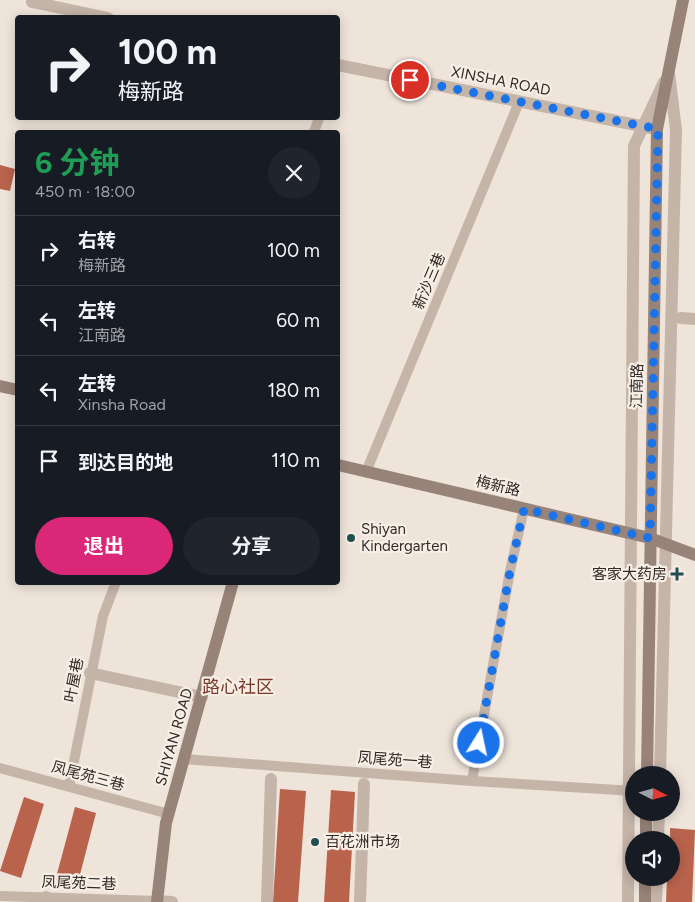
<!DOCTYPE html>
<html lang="zh">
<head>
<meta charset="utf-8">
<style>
	body { margin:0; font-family:Figtree,"Noto Sans SC",sans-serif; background:#20242c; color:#f1f3f6; height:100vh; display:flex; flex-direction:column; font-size:19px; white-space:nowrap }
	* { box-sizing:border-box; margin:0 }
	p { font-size:16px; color:#9ea1a6 }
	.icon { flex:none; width:28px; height:28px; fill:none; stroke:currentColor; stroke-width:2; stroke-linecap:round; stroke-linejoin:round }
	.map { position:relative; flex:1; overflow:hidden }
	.panel { position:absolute; left:15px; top:130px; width:325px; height:455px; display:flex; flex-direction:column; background:#171b24; border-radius:5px; box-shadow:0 2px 12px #0003 }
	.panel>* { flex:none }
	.banner { position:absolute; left:15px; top:15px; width:325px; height:105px; border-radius:5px; box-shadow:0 2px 12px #0003; background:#171b24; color:#f1f3f6; overflow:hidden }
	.needle { width:32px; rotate:96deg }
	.controls { position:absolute; left:625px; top:766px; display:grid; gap:10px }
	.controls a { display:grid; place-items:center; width:55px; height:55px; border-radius:50%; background:#171b24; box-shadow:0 2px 12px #0003; font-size:25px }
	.pin { position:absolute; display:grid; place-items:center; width:42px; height:42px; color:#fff; margin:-21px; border:2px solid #fff; border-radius:50%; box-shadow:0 1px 5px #0007 }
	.me { position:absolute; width:55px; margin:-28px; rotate:10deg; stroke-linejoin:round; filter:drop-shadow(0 0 4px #0008) }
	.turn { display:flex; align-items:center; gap:18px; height:105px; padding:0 20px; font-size:22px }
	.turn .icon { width:65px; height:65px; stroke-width:2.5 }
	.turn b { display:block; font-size:35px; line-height:42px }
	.round { display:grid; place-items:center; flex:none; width:52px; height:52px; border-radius:26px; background:#20242c }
	.head { display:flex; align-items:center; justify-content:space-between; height:85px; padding:0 20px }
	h1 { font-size:30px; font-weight:700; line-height:38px; color:#1e9e55 }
	.primary-button { display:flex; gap:10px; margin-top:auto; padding:10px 20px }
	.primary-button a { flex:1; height:58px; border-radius:30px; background:#db2777; color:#fff; font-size:20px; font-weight:700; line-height:58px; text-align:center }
	.primary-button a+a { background:#20242c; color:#f1f3f6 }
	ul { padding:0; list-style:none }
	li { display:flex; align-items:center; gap:15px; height:70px; padding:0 20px; border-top:1px solid #363941 }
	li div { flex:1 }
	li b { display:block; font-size:19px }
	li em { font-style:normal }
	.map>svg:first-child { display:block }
</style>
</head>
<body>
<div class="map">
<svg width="695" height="902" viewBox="0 0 695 902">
	<rect width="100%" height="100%" fill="#eee4da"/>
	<g fill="#b9634d">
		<polygon points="0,165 15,169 10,191 0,189"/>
		<polygon points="280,789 306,791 298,902 273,902"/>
		<polygon points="331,790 355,792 349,902 324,902"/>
		<polygon points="24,797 44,804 21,878 0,871"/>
		<polygon points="75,807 96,813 76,890 54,885"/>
		<polygon points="670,828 695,830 692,902 666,902 667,878 671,878"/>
	</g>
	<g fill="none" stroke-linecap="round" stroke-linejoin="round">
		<g stroke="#c5b4a8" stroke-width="10">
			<polyline points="314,132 319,118"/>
			<polyline points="366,472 519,102"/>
			<polyline points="184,759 472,781 634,791"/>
			<polyline points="0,768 169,814"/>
			<polyline points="472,781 510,571 524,509"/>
			<polyline points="69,786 103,616 116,582"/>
			<polyline points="0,896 157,901"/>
		</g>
		<g stroke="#c5b4a8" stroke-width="12">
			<polyline points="32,2 108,18"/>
			<polyline points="338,65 651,128"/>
			<polyline points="681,318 695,319"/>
			<polyline points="90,673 202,697"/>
			<polyline points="660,775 676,130 669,73"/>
			<polyline points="658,840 659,812"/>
			<polyline points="157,901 172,902"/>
			<polyline points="46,902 46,897"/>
			<polyline points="267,902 271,779"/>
			<polyline points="360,902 364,784"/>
			<polyline points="628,902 634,146 664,82"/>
			<polyline points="656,902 657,878"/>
		</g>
		<g stroke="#988379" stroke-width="12">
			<polyline points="0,386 18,390"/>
			<polyline points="338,465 650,538 695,555"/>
			<polyline points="647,775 657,129 683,0"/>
			<polyline points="646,840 646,812"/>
			<polyline points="157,902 166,823 233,582"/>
			<polyline points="645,902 645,878"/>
		</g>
	</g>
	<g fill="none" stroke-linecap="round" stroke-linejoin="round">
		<polyline stroke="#1a73e8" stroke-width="9" stroke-dasharray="0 16.2" points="410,80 658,129 650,538 524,509 510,571 479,743"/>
	</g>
	<g fill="#214f50" stroke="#f7eee6" stroke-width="2">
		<circle cx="351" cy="538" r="5"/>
		<path d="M674.5 566.5h5v5h5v5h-5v5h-5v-5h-5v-5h5z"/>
		<circle cx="315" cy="842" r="5"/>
	</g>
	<g text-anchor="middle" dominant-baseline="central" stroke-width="4.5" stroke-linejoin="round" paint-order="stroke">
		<g font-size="15" fill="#332a27" stroke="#f7eee6">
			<text transform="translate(501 81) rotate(11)">XINSHA ROAD</text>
			<text transform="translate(429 281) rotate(-67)">新沙三巷</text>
			<text transform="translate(637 386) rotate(-89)">江南路</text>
			<text transform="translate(498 486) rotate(13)">梅新路</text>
			<text transform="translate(74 680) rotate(-79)">叶屋巷</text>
			<text transform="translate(174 737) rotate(-74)">SHIYAN ROAD</text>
			<text transform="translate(395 760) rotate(4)">凤尾苑一巷</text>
			<text transform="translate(88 776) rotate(15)">凤尾苑三巷</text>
			<text transform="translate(79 883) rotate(2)">凤尾苑二巷</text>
		</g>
		<g font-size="15" fill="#332a27" stroke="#f7eee6" text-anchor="start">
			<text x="361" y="529">Shiyan<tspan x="361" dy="17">Kindergarten</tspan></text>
			<text x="667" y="574" text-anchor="end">客家大药房</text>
			<text x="325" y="842">百花洲市场</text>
		</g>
		<g font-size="18" fill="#793828" stroke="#f7eee6">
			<text x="238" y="687">路心社区</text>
		</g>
	</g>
</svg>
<div class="controls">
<a><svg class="needle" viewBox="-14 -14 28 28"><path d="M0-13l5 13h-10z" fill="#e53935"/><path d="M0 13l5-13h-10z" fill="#9ea1a6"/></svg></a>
<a><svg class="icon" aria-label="sound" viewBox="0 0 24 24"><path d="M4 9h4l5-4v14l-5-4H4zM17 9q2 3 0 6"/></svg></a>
</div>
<div class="pin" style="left:410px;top:80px;background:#d93025"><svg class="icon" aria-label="arrive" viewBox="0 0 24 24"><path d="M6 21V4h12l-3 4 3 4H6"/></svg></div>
<svg class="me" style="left:479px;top:743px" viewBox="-20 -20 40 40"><circle r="17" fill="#1a73e8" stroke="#fff" stroke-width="3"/><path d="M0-11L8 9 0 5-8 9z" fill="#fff"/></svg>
<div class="banner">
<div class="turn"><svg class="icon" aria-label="right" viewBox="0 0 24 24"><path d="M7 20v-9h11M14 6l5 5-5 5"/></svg><div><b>100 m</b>梅新路</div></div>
</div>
<section class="panel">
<div class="head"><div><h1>6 分钟</h1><p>450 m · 18:00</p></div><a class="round"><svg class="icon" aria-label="close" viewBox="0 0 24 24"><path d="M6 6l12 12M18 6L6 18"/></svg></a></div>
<ul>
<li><svg class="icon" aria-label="right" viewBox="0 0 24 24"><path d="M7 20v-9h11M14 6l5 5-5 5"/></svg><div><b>右转</b><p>梅新路</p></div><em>100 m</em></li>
<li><svg class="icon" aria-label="left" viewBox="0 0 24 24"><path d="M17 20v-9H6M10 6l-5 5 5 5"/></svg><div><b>左转</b><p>江南路</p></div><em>60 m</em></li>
<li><svg class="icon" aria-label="left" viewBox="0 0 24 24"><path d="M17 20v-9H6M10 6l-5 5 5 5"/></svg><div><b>左转</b><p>Xinsha Road</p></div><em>180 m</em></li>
<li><svg class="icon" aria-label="arrive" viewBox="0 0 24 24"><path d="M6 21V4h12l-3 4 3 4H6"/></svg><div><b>到达目的地</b></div><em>110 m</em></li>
</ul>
<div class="primary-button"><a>退出</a><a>分享</a></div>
</section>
</div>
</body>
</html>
